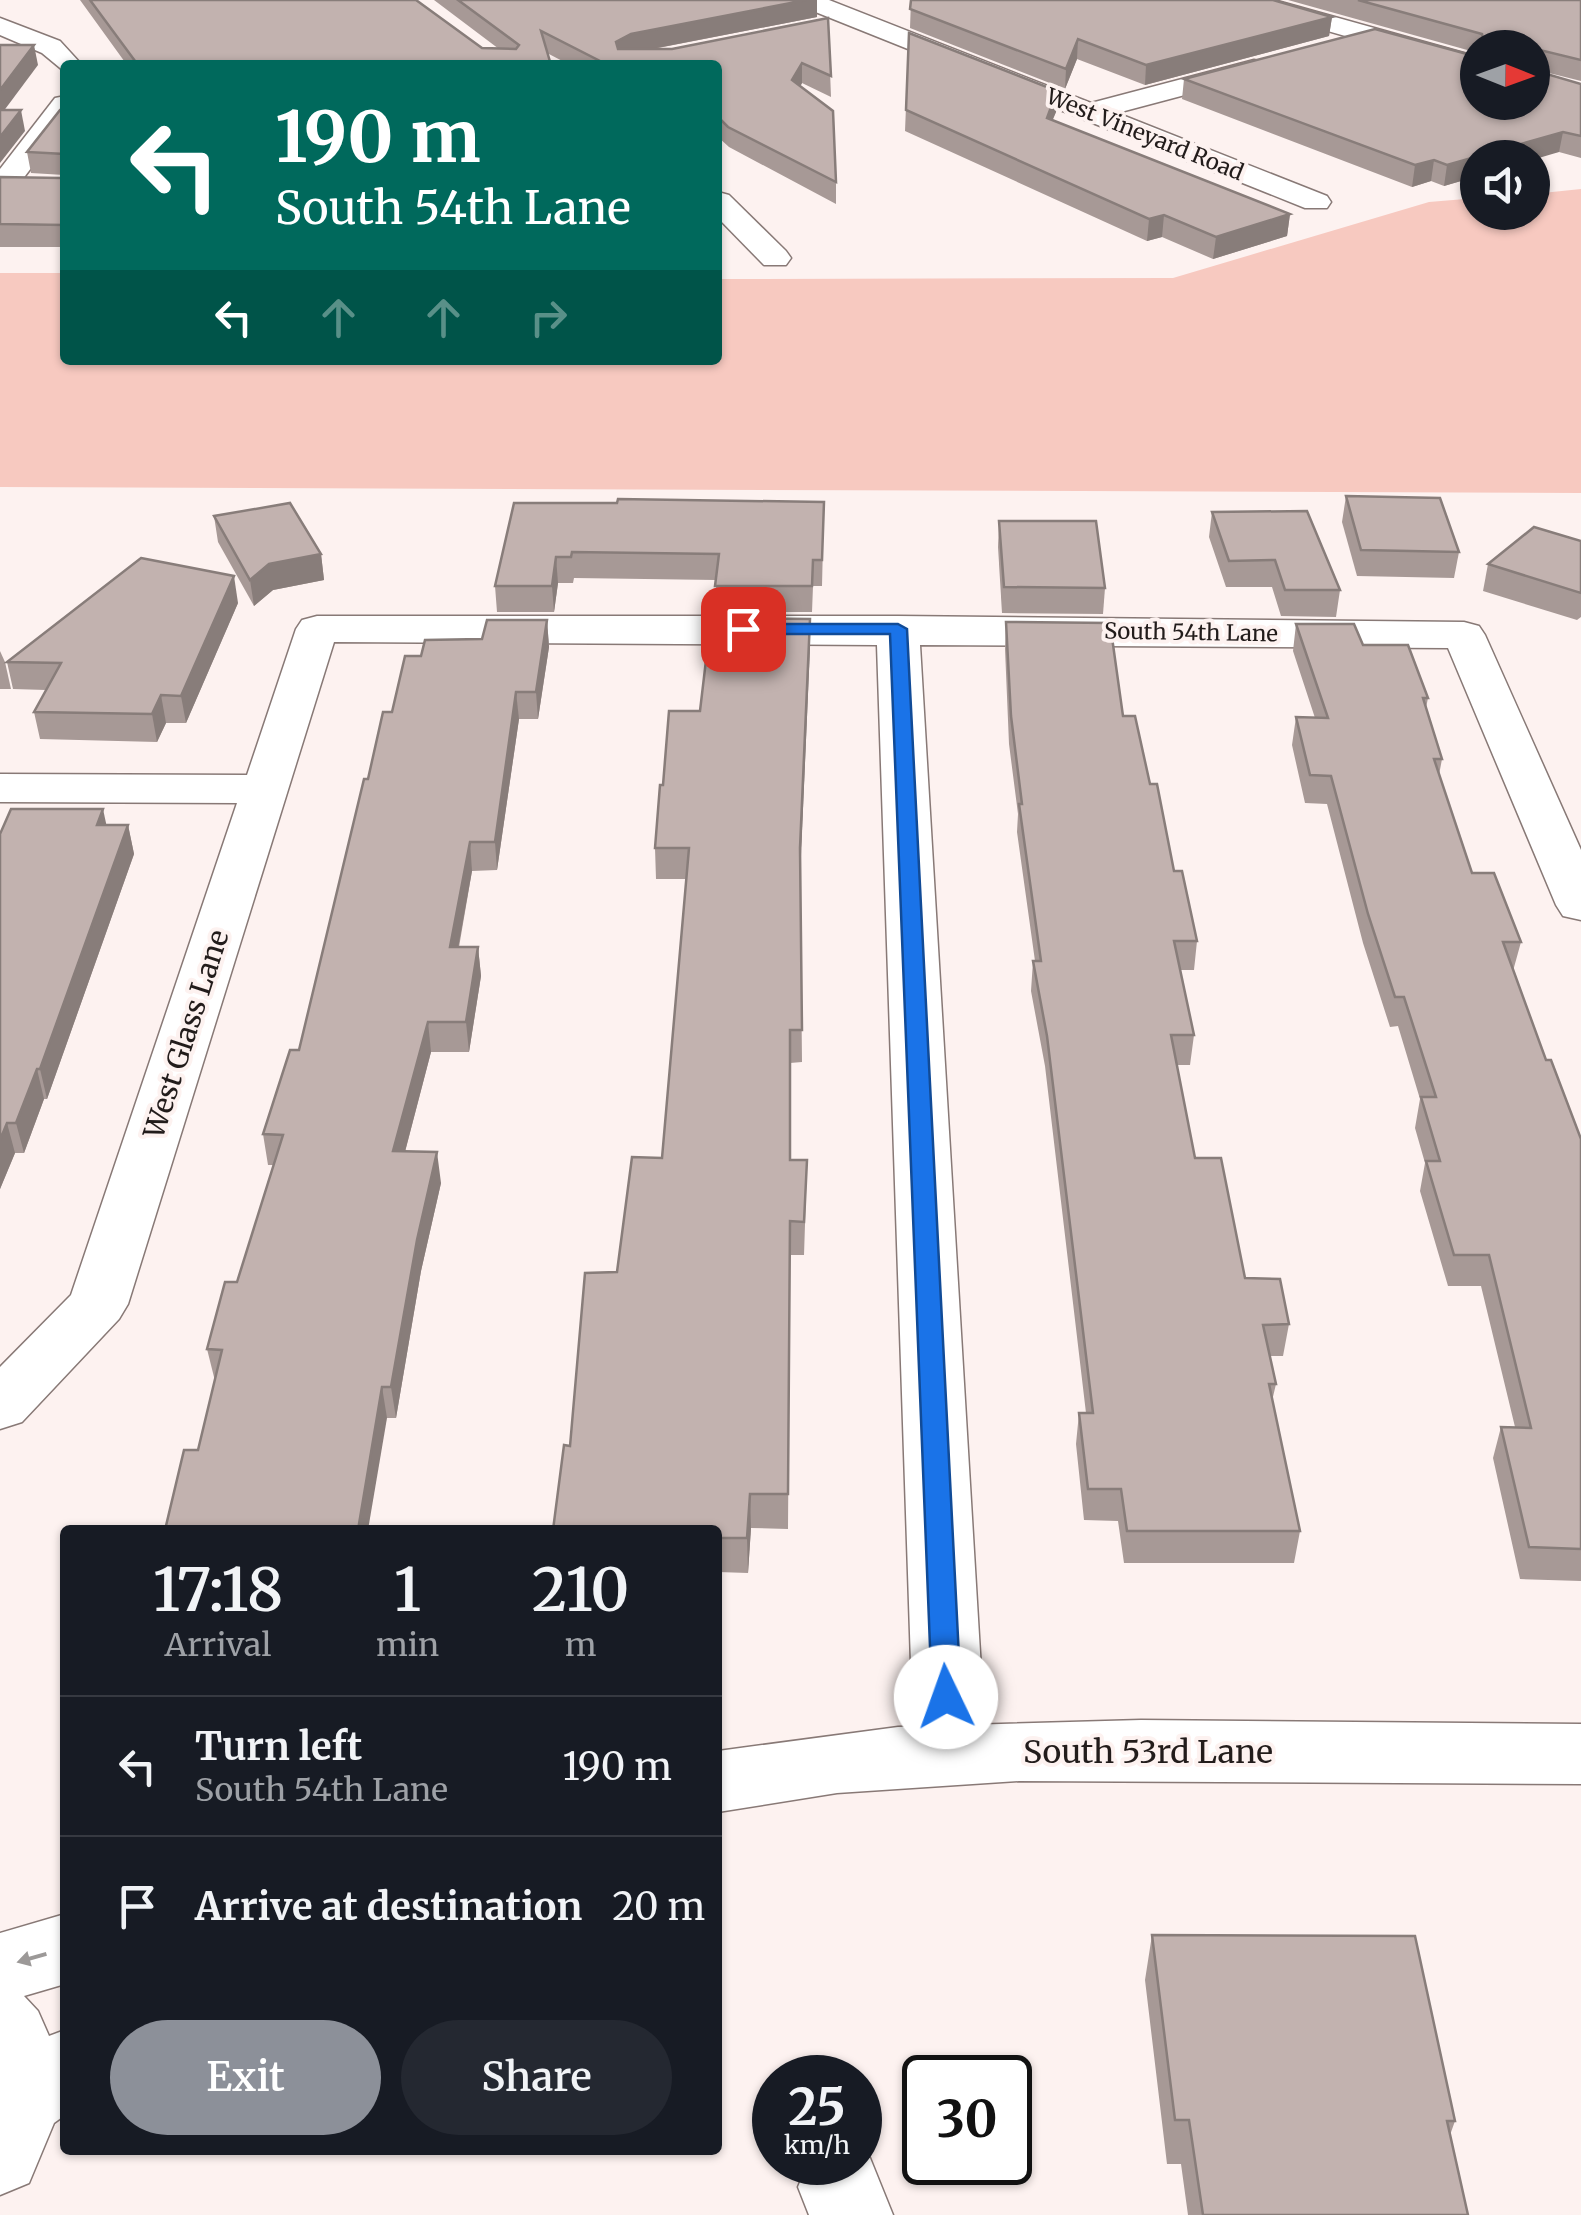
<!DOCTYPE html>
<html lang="en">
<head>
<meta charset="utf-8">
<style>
	body { margin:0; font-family:Merriweather,serif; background:#242831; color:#f1f3f6; height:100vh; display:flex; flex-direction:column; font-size:38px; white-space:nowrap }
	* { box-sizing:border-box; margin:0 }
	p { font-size:32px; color:#9ea1a6 }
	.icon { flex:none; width:55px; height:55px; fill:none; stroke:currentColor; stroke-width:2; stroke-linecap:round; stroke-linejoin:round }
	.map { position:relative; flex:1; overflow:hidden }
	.sheet { position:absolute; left:60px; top:1525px; width:662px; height:630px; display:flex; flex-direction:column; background:#171b24; border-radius:10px; box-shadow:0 2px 8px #0004 }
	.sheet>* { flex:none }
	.banner { position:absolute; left:60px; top:60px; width:662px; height:305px; border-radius:10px; box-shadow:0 2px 8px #0004; background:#00695c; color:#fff; overflow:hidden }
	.needle { width:65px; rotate:91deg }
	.tools { position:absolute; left:1460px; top:30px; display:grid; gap:20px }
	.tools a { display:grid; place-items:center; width:90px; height:90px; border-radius:50%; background:#171b24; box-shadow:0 2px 8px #0004; font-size:50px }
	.speed { position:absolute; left:752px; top:2055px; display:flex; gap:20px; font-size:50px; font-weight:700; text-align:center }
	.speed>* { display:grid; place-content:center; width:130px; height:130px; border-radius:50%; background:#171b24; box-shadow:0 2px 8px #0004; line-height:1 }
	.speed small { font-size:25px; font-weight:400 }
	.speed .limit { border:5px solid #111; border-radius:15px; background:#fff; color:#111 }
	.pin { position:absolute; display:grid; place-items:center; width:85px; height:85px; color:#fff; margin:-42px; border-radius:20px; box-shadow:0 5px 15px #0006 }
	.me { position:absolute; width:110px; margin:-55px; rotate:357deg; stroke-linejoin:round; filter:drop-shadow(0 0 8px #0008) }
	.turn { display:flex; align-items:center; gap:35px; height:210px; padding:0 50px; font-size:45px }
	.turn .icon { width:130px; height:130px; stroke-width:2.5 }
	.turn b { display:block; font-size:70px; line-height:85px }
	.lanes { display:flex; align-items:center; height:95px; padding:0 50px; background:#0003; justify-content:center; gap:50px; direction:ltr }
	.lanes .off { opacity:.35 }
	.eta { display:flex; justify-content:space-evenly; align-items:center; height:170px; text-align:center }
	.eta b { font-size:60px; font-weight:600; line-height:70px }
	.action { display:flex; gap:20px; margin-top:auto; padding:20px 50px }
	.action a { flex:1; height:115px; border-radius:60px; background:#8c9099; color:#fff; font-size:40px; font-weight:600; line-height:115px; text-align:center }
	.action a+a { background:#242831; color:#f1f3f6 }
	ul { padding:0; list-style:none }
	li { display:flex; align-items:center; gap:30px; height:140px; padding:0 50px; border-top:2px solid #363941 }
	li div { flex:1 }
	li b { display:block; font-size:38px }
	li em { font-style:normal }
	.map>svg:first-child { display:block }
</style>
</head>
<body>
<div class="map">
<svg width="1581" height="2215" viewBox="0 0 1581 2215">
	<rect width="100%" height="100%" fill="#fdf2f0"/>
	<polygon fill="#f7c9c0" points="1581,189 1581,493 0,487 0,273 65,273 65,360 718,360 718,279 1173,278 1429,202 1477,198 1478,212 1532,212 1533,194"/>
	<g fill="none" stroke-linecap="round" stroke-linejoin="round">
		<g stroke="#887976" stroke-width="3">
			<g id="street">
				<polygon points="794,0 829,0 1091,103 1254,60 1264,62 1267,68 1264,74 1117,113 1327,196 1331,202 1327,208 1305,208 798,5"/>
				<polygon points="1233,0 1274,0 1478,57 1478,74 1237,5"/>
				<polygon points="0,18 60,41 82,65 65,65 65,72 42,53 0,35"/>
				<polygon points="65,96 65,123 13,192 0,195 0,169 55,98"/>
				<polygon points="718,192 729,195 786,251 791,258 786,265 764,265 718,218"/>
				<polygon points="317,616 898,616 1464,622 1479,626 1485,635 1581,850 1581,920 1563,916 1556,905 1448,648 920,645 986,1753 976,1774 950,1783 924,1774 914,1753 877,645 334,642 128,1304 119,1319 22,1422 0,1429 0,1367 71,1295 237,803 0,802 0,774 247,775 296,629 302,620"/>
				<polygon points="860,2154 870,2158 893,2215 809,2215 798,2187 808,2162 860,2162"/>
			</g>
		</g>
		<g stroke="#887976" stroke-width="3">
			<g id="secondary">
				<polygon points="1141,1720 1581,1724 1581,1784 1019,1781 837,1793 718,1812 718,1751 898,1727"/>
				<polygon points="65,1914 65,1984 24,1996 38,2011 49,2036 65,2030 65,2115 54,2123 29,2183 0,2195 0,1933"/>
			</g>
		</g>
		<use href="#street" fill="#fff" fill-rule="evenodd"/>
		<use href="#secondary" fill="#fff" fill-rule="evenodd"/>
	</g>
	<g fill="#a79996">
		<polygon points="80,0 416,0 482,48 499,49 434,0 817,0 817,17 653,49 672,49 828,18 831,97 802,83 800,87 836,182 836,204 729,147 718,137 718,65 570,65 547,53 551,65 127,65"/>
		<polygon points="911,0 1332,17 1329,36 1145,85 1077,59 1065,89 910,28"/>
		<polygon points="1288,0 1581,0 1581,81 1533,69 1533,70 1581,84 1581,158 1559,152 1478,158 1478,176 1444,186 1431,181 1412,187 1182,99 1184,79 1478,102 1532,48 1478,48 1478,53"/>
		<polygon points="909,33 1057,91 1056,112 1052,120 1290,214 1287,236 1213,259 1162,237 1147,241 905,131"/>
		<polygon points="65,110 65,247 0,247 0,177 61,178 64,175 31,173 27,152"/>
		<polygon points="1346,496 1459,552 1454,578 1357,576 1342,522"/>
		<polygon points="824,502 822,586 813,586 812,612 716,612 716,580 574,578 573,583 558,583 554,612 497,612 495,586 514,503"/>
		<polygon points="1212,512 1340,590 1336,617 1281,616 1272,587 1226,587 1209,537"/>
		<polygon points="214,516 321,554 324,580 273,590 254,606 218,542"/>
		<polygon points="999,521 1105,588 1103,614 1002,613 998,547"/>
		<polygon points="1581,541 1581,617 1577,620 1483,591 1488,564"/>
		<polygon points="238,603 186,723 166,723 157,742 40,739 34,712 46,690 13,689 7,662"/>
		<polygon points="810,619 800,871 802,1062 790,1063 790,1160 807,1160 806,1194 804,1255 790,1255 788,1529 751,1528 748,1573 718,1572 718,1530 570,1446 617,1272 662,1158 686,879 656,879 655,848 663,785 700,711"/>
		<polygon points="547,620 549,647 538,719 519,719 497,870 472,871 459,947 478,947 481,976 469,1052 431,1052 405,1152 441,1183 421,1271 396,1418 387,1418 198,1450 215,1381 207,1349 237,1282 273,1165 268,1165 263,1134 299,1050 368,779 392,712 421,656"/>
		<polygon points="1006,622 1123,716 1150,784 1174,871 1197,941 1194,970 1180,970 1194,1035 1190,1065 1177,1065 1195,1158 1245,1278 1289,1324 1283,1356 1270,1356 1276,1384 1272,1401 1300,1531 1294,1563 1124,1563 1118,1521 1084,1520 1076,1444 1079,1413 1086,1413 1045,1066 1031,991 1033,961 1035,961 1017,832 1018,814 1009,744 1005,649"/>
		<polygon points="1296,624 1363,645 1428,698 1426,708 1442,759 1439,775 1472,873 1521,942 1513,971 1546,1060 1581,1139 1581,1581 1520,1579 1493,1458 1501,1427 1515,1427 1481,1286 1448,1286 1420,1191 1425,1163 1415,1128 1420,1099 1398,1026 1390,1027 1363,943 1327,804 1305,803 1292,745 1296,717 1315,718 1293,651"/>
		<polygon points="0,651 5,662 11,689 0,689"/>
		<polygon points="106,825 128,825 134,854 47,1099 44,1099 24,1153 15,1153 0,1189 0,834"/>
		<polygon points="1152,1935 1455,2121 1450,2135 1468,2215 1188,2215 1181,2164 1167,2164 1145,1980"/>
	</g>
	<g fill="#887d7a">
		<polygon points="806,0 817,0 817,17 631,53 617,62 616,42 631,34"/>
		<polygon points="1332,17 1329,36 1145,85 1146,65"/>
		<polygon points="1078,39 1077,59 1065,89 1066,69"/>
		<polygon points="34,45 38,65 0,116 0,90"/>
		<polygon points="802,63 802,83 792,100 792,80"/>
		<polygon points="1057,91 1056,112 1045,139 1047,118"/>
		<polygon points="21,110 25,131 0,163 0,137"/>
		<polygon points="1563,132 1559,152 1532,160 1532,158 1478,158 1478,176 1444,186 1447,165"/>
		<polygon points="1434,160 1431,181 1412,187 1415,165"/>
		<polygon points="1290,214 1287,236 1213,259 1216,237"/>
		<polygon points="1164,215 1162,237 1147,241 1149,219"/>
		<polygon points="321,554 324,580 273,590 254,606 250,580 269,564"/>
		<polygon points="556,557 558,583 554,612 552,586"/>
		<polygon points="234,576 238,603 186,723 181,696"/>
		<polygon points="810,619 810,648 800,879 800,848"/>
		<polygon points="547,620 549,647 538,719 536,692"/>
		<polygon points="516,692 519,719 497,870 495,842"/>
		<polygon points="161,695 166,723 157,742 152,714"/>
		<polygon points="103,809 109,837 97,825"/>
		<polygon points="128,825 134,854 47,1099 40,1069"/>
		<polygon points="470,842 472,871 453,976 450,947"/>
		<polygon points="478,947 481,976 469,1052 466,1022"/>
		<polygon points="428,1022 431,1052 397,1182 393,1151"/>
		<polygon points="37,1069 44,1099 24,1153 16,1123"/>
		<polygon points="7,1123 15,1153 0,1189 0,1140"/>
		<polygon points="437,1152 441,1183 421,1271 396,1418 391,1387 417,1240"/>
		<polygon points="382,1387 387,1418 368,1530 358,1530"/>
		<polygon points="750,1494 751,1528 748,1573 747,1538"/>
	</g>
	<g fill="#c2b2af" stroke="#887d7a" stroke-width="2.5">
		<polygon points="90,0 416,0 482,48 516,49 519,45 458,0 806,0 631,34 616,42 618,49 672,49 828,18 831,76 802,63 792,80 833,111 836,182 728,127 718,117 718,65 608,65 541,31 551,65 138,65"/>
		<polygon points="911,0 1273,0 1332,17 1146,65 1078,39 1066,69 910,9"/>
		<polygon points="1358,0 1581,0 1581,60 1536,49 1532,52 1532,48 1484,48 1482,34"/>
		<polygon points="1375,29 1478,57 1478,102 1532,102 1532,68 1533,70 1581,84 1581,136 1563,132 1447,165 1434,160 1415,165 1184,79"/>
		<polygon points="909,33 1057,91 1047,118 1290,214 1216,237 1164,215 1149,219 906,110"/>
		<polygon points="0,45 34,45 0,90"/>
		<polygon points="0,110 21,110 0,137"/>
		<polygon points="60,110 65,110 65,225 0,224 0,177 61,178 65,174 64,154 27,152"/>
		<polygon points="1346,496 1440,498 1459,552 1361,550"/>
		<polygon points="618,499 824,502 822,560 813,560 812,586 715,586 719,554 572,552 571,557 556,557 552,586 495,586 514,503 617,503"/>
		<polygon points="290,503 321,554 269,564 250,580 214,516"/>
		<polygon points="1307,511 1340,590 1285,590 1275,560 1229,561 1212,512"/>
		<polygon points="999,521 1096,521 1105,588 1004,587"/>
		<polygon points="1534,527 1581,541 1581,593 1488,564"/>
		<polygon points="141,558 234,576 181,696 161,695 152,714 34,712 61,663 7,662"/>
		<polygon points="711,618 810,619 800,848 802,1030 790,1030 790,1160 807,1160 804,1222 790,1221 788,1494 750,1494 747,1538 718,1538 718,1530 553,1530 564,1445 570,1446 585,1273 617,1272 632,1157 662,1158 689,848 655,848 660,785 663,785 669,711 700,711"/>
		<polygon points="487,620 547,620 536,692 516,692 495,842 470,842 450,947 478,947 466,1022 428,1022 393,1151 437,1152 417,1240 391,1387 382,1387 358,1530 165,1530 184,1450 198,1450 222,1350 207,1349 225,1282 237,1282 283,1135 263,1134 290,1050 299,1050 364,779 368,779 383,712 392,712 405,656 421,656 425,640 482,639"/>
		<polygon points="1006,622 1110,623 1123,716 1135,716 1150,784 1157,784 1174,871 1182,871 1197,941 1174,941 1194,1035 1171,1035 1195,1158 1221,1158 1245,1278 1280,1279 1289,1324 1263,1325 1276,1384 1269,1384 1300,1531 1127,1531 1121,1489 1088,1489 1079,1413 1093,1413 1047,1036 1033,961 1041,961 1019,804 1022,804 1011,716"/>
		<polygon points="1296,624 1354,624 1363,645 1408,645 1428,698 1423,698 1442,759 1434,759 1472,873 1494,873 1521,942 1503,942 1546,1060 1551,1060 1581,1139 1581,1549 1529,1547 1501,1427 1531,1428 1489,1255 1454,1255 1426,1161 1440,1161 1421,1097 1436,1097 1404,997 1395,997 1368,914 1331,776 1310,775 1296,717 1328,718"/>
		<polygon points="11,809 103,809 97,825 128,825 40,1069 37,1069 16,1123 7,1123 0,1140 0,834"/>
		<polygon points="1152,1935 1415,1936 1455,2121 1447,2121 1468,2215 1203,2215 1189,2120 1175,2120"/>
	</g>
	<defs><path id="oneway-solid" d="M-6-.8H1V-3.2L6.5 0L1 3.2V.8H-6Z" transform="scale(2.5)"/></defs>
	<use fill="#9c9998" href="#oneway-solid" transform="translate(32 1958) rotate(164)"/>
	<polygon fill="#1a73e8" stroke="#114b97" stroke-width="2.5" points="898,624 907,629 961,1697 957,1706 946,1709 936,1706 932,1697 890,634 743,634 735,629 743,624"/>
	<g text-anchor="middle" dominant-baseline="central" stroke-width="8" stroke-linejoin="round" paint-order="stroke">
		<g font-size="22" fill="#221c1b" stroke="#fdf2f0">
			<text transform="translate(1145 134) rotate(22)">West Vineyard Road</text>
			<text transform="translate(1191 632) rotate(1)">South 54th Lane</text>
		</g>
		<g font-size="28" fill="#221c1b" stroke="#fdf2f0">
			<text transform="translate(186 1034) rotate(-72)">West Glass Lane</text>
		</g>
		<g font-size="32" fill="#221c1b" stroke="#fdf2f0">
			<text x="1148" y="1752">South 53rd Lane</text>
		</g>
	</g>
</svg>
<div class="tools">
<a><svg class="needle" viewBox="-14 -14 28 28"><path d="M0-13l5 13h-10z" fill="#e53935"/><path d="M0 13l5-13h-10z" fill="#9ea1a6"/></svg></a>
<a><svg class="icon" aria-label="sound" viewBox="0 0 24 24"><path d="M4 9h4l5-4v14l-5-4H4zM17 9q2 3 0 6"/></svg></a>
</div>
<div class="speed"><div>25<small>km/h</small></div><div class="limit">30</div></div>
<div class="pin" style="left:743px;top:629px;background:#d93025"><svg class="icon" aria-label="arrive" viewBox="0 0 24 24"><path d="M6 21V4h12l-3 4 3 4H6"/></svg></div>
<svg class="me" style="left:946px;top:1697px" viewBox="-20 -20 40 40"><circle r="19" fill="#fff"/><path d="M0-13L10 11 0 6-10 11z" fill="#1a73e8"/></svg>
<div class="banner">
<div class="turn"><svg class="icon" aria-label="left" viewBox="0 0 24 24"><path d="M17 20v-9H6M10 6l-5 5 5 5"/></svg><div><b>190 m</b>South 54th Lane</div></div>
<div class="lanes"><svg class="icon" aria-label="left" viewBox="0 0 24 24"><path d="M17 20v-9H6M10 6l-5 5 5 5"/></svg><svg class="icon off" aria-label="ahead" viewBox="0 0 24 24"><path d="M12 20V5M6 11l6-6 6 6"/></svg><svg class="icon off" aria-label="ahead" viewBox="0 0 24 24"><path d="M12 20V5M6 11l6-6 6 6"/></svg><svg class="icon off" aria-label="right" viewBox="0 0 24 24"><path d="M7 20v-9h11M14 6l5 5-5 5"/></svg></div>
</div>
<section class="sheet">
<div class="eta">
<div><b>17:18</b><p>Arrival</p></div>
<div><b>1</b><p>min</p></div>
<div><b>210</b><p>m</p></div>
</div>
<ul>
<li><svg class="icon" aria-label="left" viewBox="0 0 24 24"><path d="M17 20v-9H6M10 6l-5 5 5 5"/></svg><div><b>Turn left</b><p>South 54th Lane</p></div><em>190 m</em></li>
<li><svg class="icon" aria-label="arrive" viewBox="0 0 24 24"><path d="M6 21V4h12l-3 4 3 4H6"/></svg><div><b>Arrive at destination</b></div><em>20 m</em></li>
</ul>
<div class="action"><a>Exit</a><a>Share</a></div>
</section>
</div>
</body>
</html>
